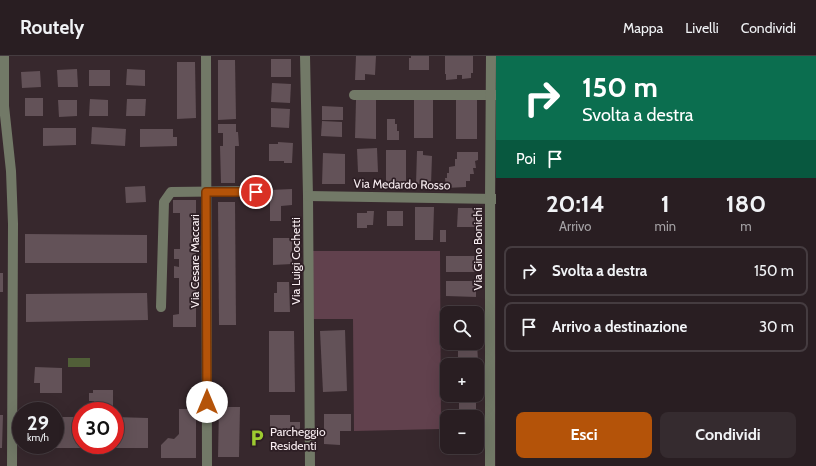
<!DOCTYPE html>
<html lang="it">
<head>
<meta charset="utf-8">
<style>
	body { margin:0; font-family:Cabin,sans-serif; background:#352b2f; color:#f1f3f6; height:100vh; display:flex; flex-direction:column; font-size:15px; white-space:nowrap }
	* { box-sizing:border-box; margin:0 }
	p { font-size:13px; color:#a5a2a5 }
	.icon { flex:none; width:22px; height:22px; fill:none; stroke:currentColor; stroke-width:2; stroke-linecap:round; stroke-linejoin:round }
	.map { position:relative; flex:1; overflow:hidden }
	.sheet { display:flex; flex-direction:column; background:#291e22; width:320px }
	.sheet>* { flex:none }
	.banner { background:#0b6e4f; color:#fff; overflow:hidden }
	.tools { position:absolute; left:440px; top:250px; display:grid; gap:8px }
	.tools a { display:grid; place-items:center; width:44px; height:44px; border-radius:8px; background:#291e22; box-shadow:0 4px 16px #0002,0 0 0 1px #453c40; font-size:20px }
	.speed { position:absolute; left:12px; top:346px; display:flex; gap:8px; font-size:20px; font-weight:700; text-align:center }
	.speed>* { display:grid; place-content:center; width:52px; height:52px; border-radius:50%; background:#291e22; box-shadow:0 4px 16px #0002,0 0 0 1px #453c40; line-height:1 }
	.speed small { font-size:10px; font-weight:400 }
	.speed .limit { border:6px solid #d22; background:#fff; color:#111 }
	.pin { position:absolute; display:grid; place-items:center; width:34px; height:34px; color:#fff; margin:-17px; border:2px solid #fff; border-radius:50%; box-shadow:0 1px 4px #0007 }
	.me { position:absolute; width:44px; margin:-22px; rotate:0deg; stroke-linejoin:round; filter:drop-shadow(0 0 3px #0008) }
	.turn { display:flex; align-items:center; gap:14px; height:84px; padding:0 20px; font-size:18px }
	.turn .icon { width:52px; height:52px; stroke-width:2.5 }
	.turn b { display:block; font-size:28px; line-height:34px }
	.then { display:flex; align-items:center; height:38px; padding:0 20px; background:#0003; gap:8px; font-size:15px }
	.eta { display:flex; justify-content:space-evenly; align-items:center; height:68px; text-align:center }
	.eta b { font-size:24px; font-weight:700; line-height:28px }
	.button { display:flex; gap:8px; margin-top:auto; padding:8px 20px }
	.button a { flex:1; height:46px; border-radius:8px; background:#b45309; color:#fff; font-size:16px; font-weight:700; line-height:46px; text-align:center }
	.button a+a { background:#352b2f; color:#f1f3f6 }
	ul { padding:0; list-style:none }
	li { display:flex; align-items:center; gap:12px; height:50px; margin:0 8px 6px; padding:0 12px; border:2px solid #453c40; border-radius:8px }
	li div { flex:1 }
	li b { display:block; font-size:15px }
	li em { font-style:normal }
	header { display:flex; align-items:center; gap:24px; box-sizing:border-box; height:56px; padding:0 20px; background:#291e22; border-bottom:1px solid #453c40 }
	header strong { font-size:19px }
	nav { display:flex; gap:22px; margin-inline-start:auto; font-size:14px }
	main { display:flex; flex:1; min-height:0 }
	.map>svg:first-child { display:block }
</style>
</head>
<body>
<header>
<strong>Routely</strong>
<nav><a>Mappa</a><a>Livelli</a><a>Condividi</a></nav>
</header>
<main>
<div class="map">
<svg width="496" height="410" viewBox="0 0 496 410">
	<rect width="100%" height="100%" fill="#37282d"/>
	<polygon fill="#61414d" points="313,195 440,195 441,373 354,375 353,263 313,263"/>
	<rect fill="#515f38" x="68" y="302" width="22" height="9"/>
	<g fill="#635258">
		<polygon points="356,0 376,0 375,19 365,18 365,24 355,24"/>
		<polygon points="411,0 429,0 429,14 409,14 409,2 411,2"/>
		<polygon points="445,0 473,0 473,17 471,17 471,22 462,23 462,19 457,19 457,23 446,24 446,18 445,18"/>
		<rect x="271" y="3" width="20" height="18"/>
		<polygon points="218,4 235,4 236,63 218,64"/>
		<polygon points="177,6 195,6 196,62 177,63"/>
		<polygon points="77,13 78,31 58,31 57,14"/>
		<polygon points="127,13 145,14 145,30 126,29"/>
		<rect x="89" y="14" width="21" height="16"/>
		<polygon points="40,15 41,31 22,32 21,16"/>
		<polygon points="272,27 291,28 290,47 271,46"/>
		<rect x="25" y="42" width="18" height="18"/>
		<rect x="414" y="42" width="19" height="40"/>
		<polygon points="90,43 108,44 108,60 89,60"/>
		<polygon points="127,43 146,43 145,60 126,60"/>
		<rect x="456" y="43" width="21" height="40"/>
		<polygon points="58,44 77,44 77,60 59,61"/>
		<polygon points="356,44 376,44 376,83 355,82"/>
		<polygon points="322,50 343,51 343,64 322,64"/>
		<polygon points="271,52 290,53 289,72 271,71"/>
		<polygon points="387,63 395,63 395,68 397,68 397,75 399,75 399,84 387,84"/>
		<polygon points="322,65 342,66 342,81 321,80"/>
		<polygon points="218,68 236,68 236,76 238,76 239,90 235,90 235,127 221,127 220,90 223,90 223,77 218,77"/>
		<polygon points="92,71 126,73 125,90 91,88"/>
		<polygon points="43,72 76,72 76,89 43,90"/>
		<polygon points="140,73 173,73 173,81 177,81 177,90 140,91"/>
		<polygon points="278,86 293,87 292,107 284,107 284,105 269,105 269,88 278,88"/>
		<polygon points="377,92 378,116 358,116 357,93"/>
		<rect x="386" y="94" width="20" height="35"/>
		<polygon points="417,95 423,95 423,99 432,100 431,129 416,128"/>
		<polygon points="457,96 478,96 478,104 475,105 476,112 473,112 474,118 470,118 470,125 466,125 466,131 446,132 445,122 447,122 447,117 449,117 449,111 455,110 455,103 457,103"/>
		<polygon points="323,97 345,98 345,128 322,128"/>
		<polygon points="145,130 146,146 126,147 125,131"/>
		<polygon points="292,133 292,149 281,150 281,165 270,165 270,134"/>
		<polygon points="173,144 196,144 196,271 173,271 173,259 179,258 179,222 174,222 174,210 179,211 179,203 174,203 174,193 180,193 180,157 173,157"/>
		<polygon points="218,146 235,146 236,269 219,269"/>
		<polygon points="415,151 434,151 433,184 415,184"/>
		<polygon points="458,152 476,152 476,171 457,171"/>
		<polygon points="367,155 374,155 373,169 367,169 367,172 357,172 357,157 367,157"/>
		<rect x="387" y="155" width="16" height="15"/>
		<rect x="440" y="174" width="6" height="12"/>
		<polygon points="25,178 147,179 147,207 25,207"/>
		<polygon points="273,182 292,182 292,208 273,209"/>
		<rect x="446" y="200" width="30" height="16"/>
		<rect x="0" y="217" width="3" height="19"/>
		<polygon points="446,225 476,225 476,241 446,240"/>
		<polygon points="277,226 289,226 290,256 274,256 274,237 277,237"/>
		<polygon points="147,237 148,264 26,266 26,238"/>
		<polygon points="449,252 476,253 476,257 449,257"/>
		<polygon points="345,274 347,335 323,336 320,275"/>
		<polygon points="269,275 294,275 295,336 269,336"/>
		<polygon points="448,287 477,287 478,305 458,305 458,294 448,294"/>
		<polygon points="35,311 62,312 62,337 40,337 40,327 34,327"/>
		<polygon points="93,334 113,334 113,352 94,352 94,345 89,345 89,337 93,337"/>
		<polygon points="466,340 476,340 476,361 459,361 459,344 466,344"/>
		<polygon points="219,351 240,351 239,401 218,401"/>
		<polygon points="179,353 196,353 196,402 161,402 161,389 168,382 174,383 179,378"/>
		<polygon points="324,358 351,358 351,375 340,375 340,389 324,388"/>
		<polygon points="0,359 3,359 2,392 0,392"/>
		<polygon points="270,359 290,359 290,366 300,366 300,378 270,378"/>
		<polygon points="55,361 81,361 81,389 115,389 115,361 148,362 148,392 30,392 30,389 55,389"/>
		<rect x="446" y="391" width="30" height="2"/>
	</g>
	<g fill="none" stroke-linecap="round" stroke-linejoin="round">
		<g stroke="#727967" stroke-width="10">
			<polyline points="4,0 4,50 11,115 13,168 12,410"/>
			<polyline points="206,0 207,410"/>
			<polyline points="305,0 308,140 310,410"/>
			<polyline points="354,39 496,39"/>
			<polyline points="308,140 496,143"/>
			<polyline points="161,251 164,146 171,136 256,135"/>
			<polyline points="490,410 490,143 491,0"/>
		</g>
	</g>
	<g fill="none" stroke-linecap="round" stroke-linejoin="round">
		<g stroke="#753606" stroke-width="10">
			<polyline id="route" points="207,346 206,136 256,136"/>
		</g>
		<use href="#route" stroke="#b45309" stroke-width="7"/>
	</g>
	<defs>
		<g id="parking-bare" transform="scale(1.38)"><path d="M-3.5-5.5H1a3.5 3.5 0 0 1 0 7H-1V5.5H-3.5ZM-1-3.4V-.6H.8a1.4 1.4 0 0 0 0-2.8Z" fill="#9dca30" stroke="#2d1e24" stroke-width="2.5" paint-order="stroke"/></g>
	</defs>
	<g fill-rule="evenodd">
		<use href="#parking-bare" x="257" y="382"/>
	</g>
	<g text-anchor="middle" dominant-baseline="central" stroke-width="3.5" stroke-linejoin="round" paint-order="stroke">
		<g font-size="12" fill="#faeff3" stroke="#2d1e24">
			<text transform="translate(402 128) rotate(1)">Via Medardo Rosso</text>
			<text transform="translate(477 193) rotate(-90)">Via Gino Bonichi</text>
			<text transform="translate(194 205) rotate(-90)">Via Cesare Maccari</text>
			<text transform="translate(295 205) rotate(-90)">Via Luigi Cochetti</text>
		</g>
		<g font-size="12" fill="#faeff3" stroke="#2d1e24" text-anchor="start">
			<text x="270" y="375">Parcheggio<tspan x="270" dy="14">Residenti</tspan></text>
		</g>
	</g>
</svg>
<div class="tools">
<a><svg class="icon" aria-label="search" viewBox="0 0 24 24"><circle cx="10" cy="10" r="6"/><path d="M15 15l6 6"/></svg></a>
<a>+</a>
<a>−</a>
</div>
<div class="speed"><div>29<small>km/h</small></div><div class="limit">30</div></div>
<div class="pin" style="left:256px;top:136px;background:#d93025"><svg class="icon" aria-label="arrive" viewBox="0 0 24 24"><path d="M6 21V4h12l-3 4 3 4H6"/></svg></div>
<svg class="me" style="left:207px;top:346px" viewBox="-20 -20 40 40"><circle r="19" fill="#fff"/><path d="M0-13L10 11 0 6-10 11z" fill="#b45309"/></svg>
</div>
<section class="sheet">
<div class="banner">
<div class="turn"><svg class="icon" aria-label="right" viewBox="0 0 24 24"><path d="M7 20v-9h11M14 6l5 5-5 5"/></svg><div><b>150 m</b>Svolta a destra</div></div>
<div class="then">Poi<svg class="icon" aria-label="arrive" viewBox="0 0 24 24"><path d="M6 21V4h12l-3 4 3 4H6"/></svg></div>
</div>
<div class="eta">
<div><b>20:14</b><p>Arrivo</p></div>
<div><b>1</b><p>min</p></div>
<div><b>180</b><p>m</p></div>
</div>
<ul>
<li><svg class="icon" aria-label="right" viewBox="0 0 24 24"><path d="M7 20v-9h11M14 6l5 5-5 5"/></svg><div><b>Svolta a destra</b></div><em>150 m</em></li>
<li><svg class="icon" aria-label="arrive" viewBox="0 0 24 24"><path d="M6 21V4h12l-3 4 3 4H6"/></svg><div><b>Arrivo a destinazione</b></div><em>30 m</em></li>
</ul>
<div class="button"><a>Esci</a><a>Condividi</a></div>
</section>
</main>
</body>
</html>
